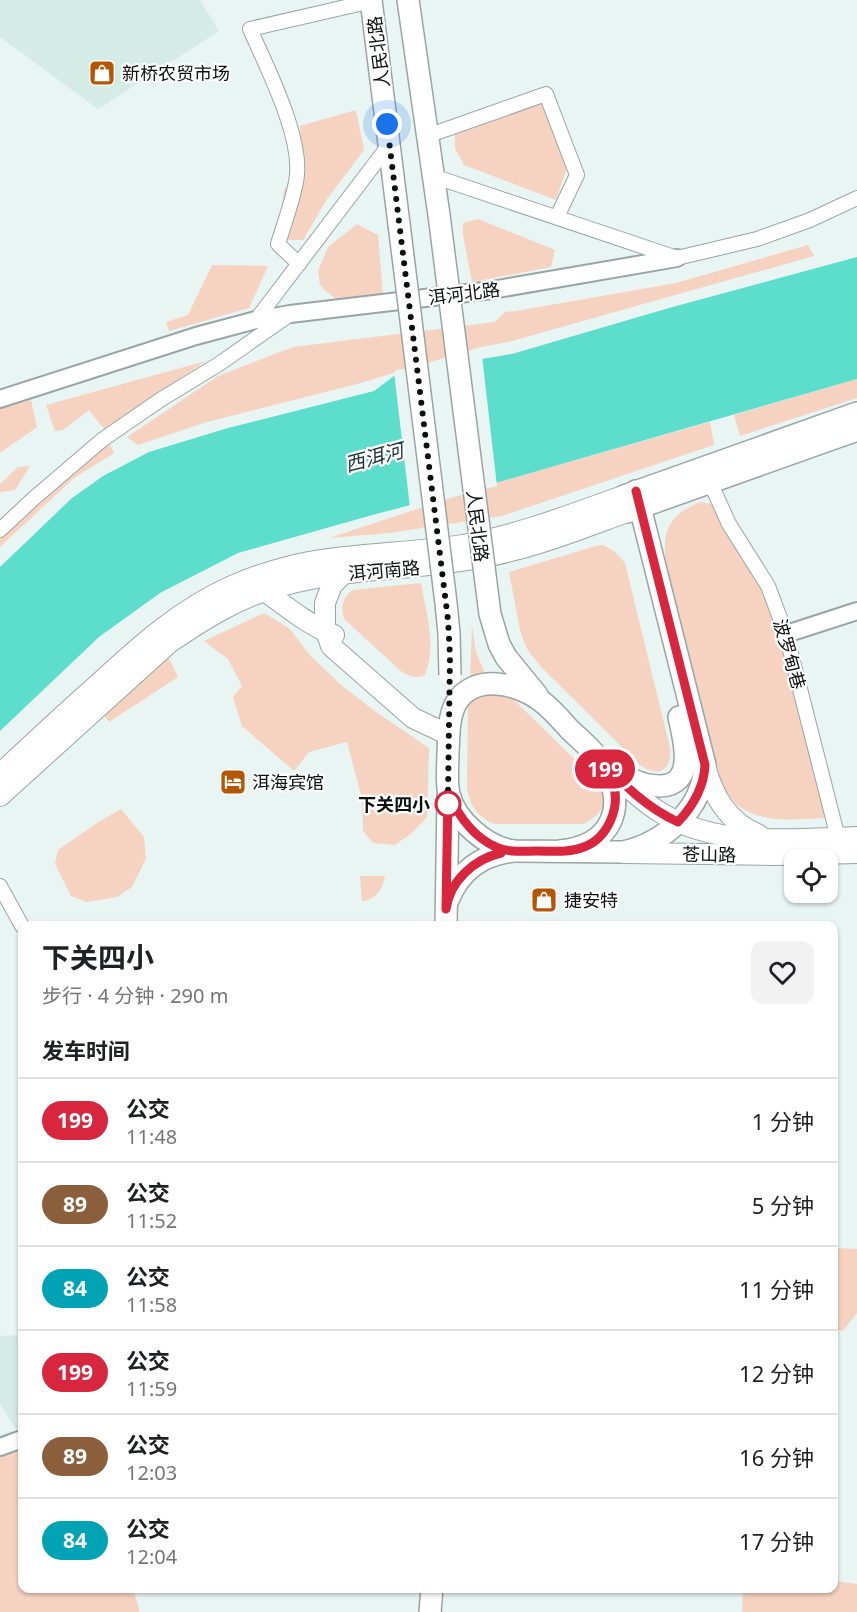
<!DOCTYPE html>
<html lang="zh">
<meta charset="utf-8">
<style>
body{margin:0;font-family:"Noto Sans","Noto Sans SC",sans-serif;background:#f2f2f2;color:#202124;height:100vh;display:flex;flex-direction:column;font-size:22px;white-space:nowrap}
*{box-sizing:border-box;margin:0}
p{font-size:20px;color:#757577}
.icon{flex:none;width:33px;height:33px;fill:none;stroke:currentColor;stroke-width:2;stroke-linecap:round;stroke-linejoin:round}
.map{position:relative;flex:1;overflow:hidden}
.sheet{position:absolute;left:18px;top:921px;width:820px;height:672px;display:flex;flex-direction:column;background:#fff;border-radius:12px;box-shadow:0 2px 4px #0004}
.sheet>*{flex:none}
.badge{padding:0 12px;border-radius:20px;font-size:21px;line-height:39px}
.fabs{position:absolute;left:784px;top:849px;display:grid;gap:12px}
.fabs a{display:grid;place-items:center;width:54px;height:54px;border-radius:12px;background:#fff;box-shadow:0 2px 4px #0004;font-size:30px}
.you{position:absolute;width:30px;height:30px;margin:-15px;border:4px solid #fff;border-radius:50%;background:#1a73e8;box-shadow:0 0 0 9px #1a73e833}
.map>.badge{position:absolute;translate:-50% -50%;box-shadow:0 0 0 3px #fff}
h2{padding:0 24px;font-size:22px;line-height:54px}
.round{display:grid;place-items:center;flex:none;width:63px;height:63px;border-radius:12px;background:#f2f2f2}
.overview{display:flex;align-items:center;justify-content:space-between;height:102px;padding:0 24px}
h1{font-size:28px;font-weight:700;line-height:45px}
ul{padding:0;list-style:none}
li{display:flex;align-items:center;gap:18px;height:84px;padding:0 24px;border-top:2px solid #e0e0e0}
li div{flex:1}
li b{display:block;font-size:22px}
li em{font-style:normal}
li .badge{min-width:66px;font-weight:700;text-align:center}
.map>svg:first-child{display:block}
.built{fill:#d5ebe6}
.green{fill:#f5d3c0}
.water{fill:#5ddecc}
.pier{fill:#e8f5f2}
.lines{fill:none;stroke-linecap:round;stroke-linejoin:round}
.minor-casing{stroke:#99a5a3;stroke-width:16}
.tertiary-casing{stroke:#99a5a3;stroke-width:20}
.secondary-casing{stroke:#99a5a3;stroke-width:22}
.primary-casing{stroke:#99a5a3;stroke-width:24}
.minor{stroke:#fff;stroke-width:14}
.tertiary{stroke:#fff;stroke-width:16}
.secondary{stroke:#fff;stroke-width:20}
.primary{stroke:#fff;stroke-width:21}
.primary-bridge-casing{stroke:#99a5a3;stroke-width:24;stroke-linecap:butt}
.primary-bridge{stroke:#fff;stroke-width:21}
.line-casing{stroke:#fff;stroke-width:14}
.line{stroke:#d7263d;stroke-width:9}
.walk{stroke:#0b0f0e;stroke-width:6;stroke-dasharray:0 10.8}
.stop-dot{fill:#fff;stroke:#d7263d;stroke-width:3}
.labels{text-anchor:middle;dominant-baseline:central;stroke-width:4.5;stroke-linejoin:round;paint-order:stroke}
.street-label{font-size:18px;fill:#0b0f0e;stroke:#fff}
.poi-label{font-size:18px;fill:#0b0f0e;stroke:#fff;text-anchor:start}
.stop-label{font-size:18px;font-weight:bold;fill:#0b0f0e;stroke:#fff;text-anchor:end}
.water-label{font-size:20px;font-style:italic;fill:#1d3430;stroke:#fff}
</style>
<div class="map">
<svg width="857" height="1612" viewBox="0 0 857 1612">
<rect width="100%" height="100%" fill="#e8f5f2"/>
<!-- built -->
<g class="built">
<path d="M 0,0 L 200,0 L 219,31 L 98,109 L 0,37 Z"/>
<path d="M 22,1335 L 22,1426 L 16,1429 L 0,1404 L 0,1336 Z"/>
</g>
<!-- green -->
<g class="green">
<path d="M 544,98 L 569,162 L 556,200 L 464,165 L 455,148 L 455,132 Z"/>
<path d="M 356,110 L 364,150 L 327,199 L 303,240 L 288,240 L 279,233 L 284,190 L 302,167 L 300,126 Z"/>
<path d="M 478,219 L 555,250 L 551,267 L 472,282 L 463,235 L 463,223 Z"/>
<path d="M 357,224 L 378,235 L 383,295 L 337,299 L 327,292 L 320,285 L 318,271 L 328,247 Z"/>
<path d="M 808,245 L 814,256 L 512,341 L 481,347 L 357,384 L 207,422 L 138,445 L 127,437 L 218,376 L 293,347 L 495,322 L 505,312 L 516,311 L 676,283 Z"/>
<path d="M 212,265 L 268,266 L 249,308 L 169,331 L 166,322 L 188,315 Z"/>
<path d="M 206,361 L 104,429 L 89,410 L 63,430 L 55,431 L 46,405 Z"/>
<path d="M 857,379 L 857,398 L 740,436 L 734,415 Z"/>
<path d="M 31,400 L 37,427 L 0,453 L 0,409 Z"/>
<path d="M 710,422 L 714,445 L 502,516 L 389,533 L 329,538 L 499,482 Z"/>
<path d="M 109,443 L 114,453 L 74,478 L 0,547 L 0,539 L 62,479 Z"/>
<path d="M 30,466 L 15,490 L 0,492 L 0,484 L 18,467 Z"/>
<path d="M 700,502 L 712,504 L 757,579 L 779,631 L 826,818 C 796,819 758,825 734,802 C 729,797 725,788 721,782 L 666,569 C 663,534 664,517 700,502 Z"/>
<path d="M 603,545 L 614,551 L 625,563 L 670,748 C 672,772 657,778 639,764 L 543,669 L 529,652 L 524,642 L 520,630 L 509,572 L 596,546 Z"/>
<path d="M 421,583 C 426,613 437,645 425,675 C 416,679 411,677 402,672 L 344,619 C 340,607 343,596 353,590 Z"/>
<path d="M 264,613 L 290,629 L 308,653 L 341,685 L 376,712 L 429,748 L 427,817 L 412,833 L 395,845 L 373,843 L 363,831 L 362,799 L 347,742 L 309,752 L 294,771 L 242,726 L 233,697 L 242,686 L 228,659 L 204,641 Z"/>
<path d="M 472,626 L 476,652 L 487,678 L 470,684 Z"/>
<path d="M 168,656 L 178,677 L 109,722 L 100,710 Z"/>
<path d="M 488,693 L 507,696 L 514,700 L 593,777 L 603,792 L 604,800 L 602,808 L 597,815 L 584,824 L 494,824 C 478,817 470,806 467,789 L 468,706 L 476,698 Z"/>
<path d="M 121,809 L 144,837 L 146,859 L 132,887 L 117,897 L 87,902 L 71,896 L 55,864 L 58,850 L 97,823 Z"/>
<path d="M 360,876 L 385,876 C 383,888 376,900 362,901 Z"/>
<path d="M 837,1248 L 857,1249 L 857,1313 L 843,1331 L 836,1329 C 834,1303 831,1274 837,1248 Z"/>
<path d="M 22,1444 L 22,1588 L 133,1589 L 140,1612 L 0,1612 L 0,1452 Z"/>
<path d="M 834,1556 L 836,1581 L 857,1584 L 857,1612 L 742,1612 L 743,1589 L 834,1588 Z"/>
</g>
<!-- water -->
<path class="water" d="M 857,257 L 857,379 L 499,482 L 376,514 L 238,553 L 160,593 L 99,637 L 0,731 L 0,567 L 72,498 L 103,476 L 149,452 L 228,428 L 374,391 L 398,373 L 512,354 L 669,308 Z"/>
<!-- pier -->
<path class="pier" d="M 482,356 L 497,486 L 410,508 L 394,372 L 397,370 Z"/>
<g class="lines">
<defs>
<g id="minor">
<path d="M 427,136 L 546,94 L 577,175 L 557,217"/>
<path d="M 433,176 L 677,258 L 757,239 L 810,220 L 857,198"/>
<path d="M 299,264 L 278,244 C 284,224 292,203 296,182 C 305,141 267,68 250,29 L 372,1"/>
<path d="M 256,320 L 389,145"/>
<path d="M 710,482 L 729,524 L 768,586 L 786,634 L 838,838"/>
<path d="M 0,530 L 33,499 L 102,440 L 160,400 L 219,364 L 289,315"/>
<path d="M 0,886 L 22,926"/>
</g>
<g id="tertiary">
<path d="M 0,399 L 196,336 L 256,320 L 290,314 L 492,290 L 677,258"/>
<path d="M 786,634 L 857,611"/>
<path d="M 0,1447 L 22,1439"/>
</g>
<g id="secondary">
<path d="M 346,571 L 332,585 L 325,603 L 325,628 L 331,646 L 413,718 L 449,735"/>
<path d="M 258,586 C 282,603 306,624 334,635"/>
<path d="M 705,765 C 713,797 728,822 759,835"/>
<path d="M 613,773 C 628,788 644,803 663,814 C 720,848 793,839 857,837"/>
<path d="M 0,774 C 32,744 64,714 97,685 C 138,647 180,609 232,586 C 257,575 283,567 309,562 C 360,553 412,553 463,545 C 518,535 570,515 623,496"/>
<path d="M 0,796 L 169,643 C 203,620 237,598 277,587 C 345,567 416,571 484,557 C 533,548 580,529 627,512"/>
<path d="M 624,853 L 774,855 L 857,853"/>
</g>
<g id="primary">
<path d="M 371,0 L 399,224"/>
<path d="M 408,0 L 439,215"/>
<path d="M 624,496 L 857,413"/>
<path d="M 627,512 L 857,430"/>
<path d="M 506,657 L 537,695"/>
<path d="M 601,761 C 612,767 622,775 633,780 C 641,784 651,786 660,786 C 697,785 684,739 679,717"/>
<path d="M 560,851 C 612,846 629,806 602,763 C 594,751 581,740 570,730 C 561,720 552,709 541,701 C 518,683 474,673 456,703 C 448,718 449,736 448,753 C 448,765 446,781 449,794 C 455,820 487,848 514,851 L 623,852 C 664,843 703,809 705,765 L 636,491"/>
<path d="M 448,900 C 460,870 482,855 513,851"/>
<path d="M 446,926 L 448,797"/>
<path d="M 430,1612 L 432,1588"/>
</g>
</defs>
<!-- minor casing -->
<use href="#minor" class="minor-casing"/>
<!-- tertiary casing -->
<use href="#tertiary" class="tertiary-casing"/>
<!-- secondary casing -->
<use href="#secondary" class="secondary-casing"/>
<!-- primary casing -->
<use href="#primary" class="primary-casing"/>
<!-- minor -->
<use href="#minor" class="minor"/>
<!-- tertiary -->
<use href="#tertiary" class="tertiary"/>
<!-- secondary -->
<use href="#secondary" class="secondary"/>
<!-- primary -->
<use href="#primary" class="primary"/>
<defs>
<g id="primary-bridge">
<path d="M 439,215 L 490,614 L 499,644 L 506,657"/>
<path d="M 399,224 L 446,603 L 449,633 L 450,675"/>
</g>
</defs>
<!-- primary-bridge casing -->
<use href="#primary-bridge" class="primary-bridge-casing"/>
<!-- primary-bridge -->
<use href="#primary-bridge" class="primary-bridge"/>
</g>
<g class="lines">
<defs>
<path id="line" d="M 501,853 C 474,859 450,881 446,909 L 448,793 C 458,815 473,837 496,847 C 509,853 524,851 537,851 C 553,851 569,853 584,847 C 608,838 622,806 612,781 C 609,774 604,767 601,761 C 624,785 647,808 678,822 C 693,806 704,787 705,765 L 636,491"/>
</defs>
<!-- line casing -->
<use href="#line" class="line-casing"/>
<!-- line -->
<use href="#line" class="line"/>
<!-- walk -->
<path class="walk" d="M 387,124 L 448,620 L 450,656 L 448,793 L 454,807 L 448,804"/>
</g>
<!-- icons -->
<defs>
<symbol id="shop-square" viewBox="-11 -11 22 22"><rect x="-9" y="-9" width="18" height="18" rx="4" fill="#b45606" stroke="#fff"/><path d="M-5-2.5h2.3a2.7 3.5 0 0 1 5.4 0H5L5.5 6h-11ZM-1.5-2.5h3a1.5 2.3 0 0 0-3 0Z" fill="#fff"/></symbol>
<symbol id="hotel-square" viewBox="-11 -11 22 22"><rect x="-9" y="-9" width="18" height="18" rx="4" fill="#b45606" stroke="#fff"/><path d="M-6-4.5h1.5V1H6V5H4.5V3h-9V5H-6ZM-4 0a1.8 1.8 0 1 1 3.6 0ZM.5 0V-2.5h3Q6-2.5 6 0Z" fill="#fff"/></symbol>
</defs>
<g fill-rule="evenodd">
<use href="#shop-square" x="87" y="58" width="30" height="30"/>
<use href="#hotel-square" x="218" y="767" width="30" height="30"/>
<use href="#shop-square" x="529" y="885" width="30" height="30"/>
</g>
<!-- markers -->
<circle class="stop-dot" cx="448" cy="804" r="12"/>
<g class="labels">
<!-- street labels -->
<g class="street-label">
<text transform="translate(378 52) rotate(-97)">人民北路</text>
<text transform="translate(464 293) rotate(-7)">洱河北路</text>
<text transform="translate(478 526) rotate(83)">人民北路</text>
<text transform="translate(384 570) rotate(-5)">洱河南路</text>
<text transform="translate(790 654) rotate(74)">波罗甸巷</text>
<text transform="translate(709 854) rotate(1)">苍山路</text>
</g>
<!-- poi labels -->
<g class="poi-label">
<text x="122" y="73">新桥农贸市场</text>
<text x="252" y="782">洱海宾馆</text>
<text x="564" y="900">捷安特</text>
</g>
<!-- stop labels -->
<g class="stop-label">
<text x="430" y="804">下关四小</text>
</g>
<!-- water labels -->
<g class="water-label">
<text transform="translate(374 457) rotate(-15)">西洱河</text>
</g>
</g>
</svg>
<div class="fabs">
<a><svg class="icon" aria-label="locate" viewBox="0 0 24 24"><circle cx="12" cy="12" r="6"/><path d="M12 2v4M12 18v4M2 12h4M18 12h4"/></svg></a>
</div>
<div class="you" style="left:387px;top:124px"></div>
<b class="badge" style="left:605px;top:769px;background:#d7263d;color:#fff">199</b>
<section class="sheet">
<div class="overview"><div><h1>下关四小</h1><p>步行 · 4 分钟 · 290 m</p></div><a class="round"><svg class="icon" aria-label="heart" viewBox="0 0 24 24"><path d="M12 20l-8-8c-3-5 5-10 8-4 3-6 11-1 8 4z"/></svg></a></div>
<h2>发车时间</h2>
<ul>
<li><span class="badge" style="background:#d7263d;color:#fff">199</span><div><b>公交</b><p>11:48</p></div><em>1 分钟</em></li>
<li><span class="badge" style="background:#8b5e3c;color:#fff">89</span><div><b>公交</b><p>11:52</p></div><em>5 分钟</em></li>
<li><span class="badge" style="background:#00a3b4;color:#fff">84</span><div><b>公交</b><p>11:58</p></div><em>11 分钟</em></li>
<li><span class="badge" style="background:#d7263d;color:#fff">199</span><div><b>公交</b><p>11:59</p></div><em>12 分钟</em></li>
<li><span class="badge" style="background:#8b5e3c;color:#fff">89</span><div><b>公交</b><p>12:03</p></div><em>16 分钟</em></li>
<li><span class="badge" style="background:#00a3b4;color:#fff">84</span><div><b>公交</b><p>12:04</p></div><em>17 分钟</em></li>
</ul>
</section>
</div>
